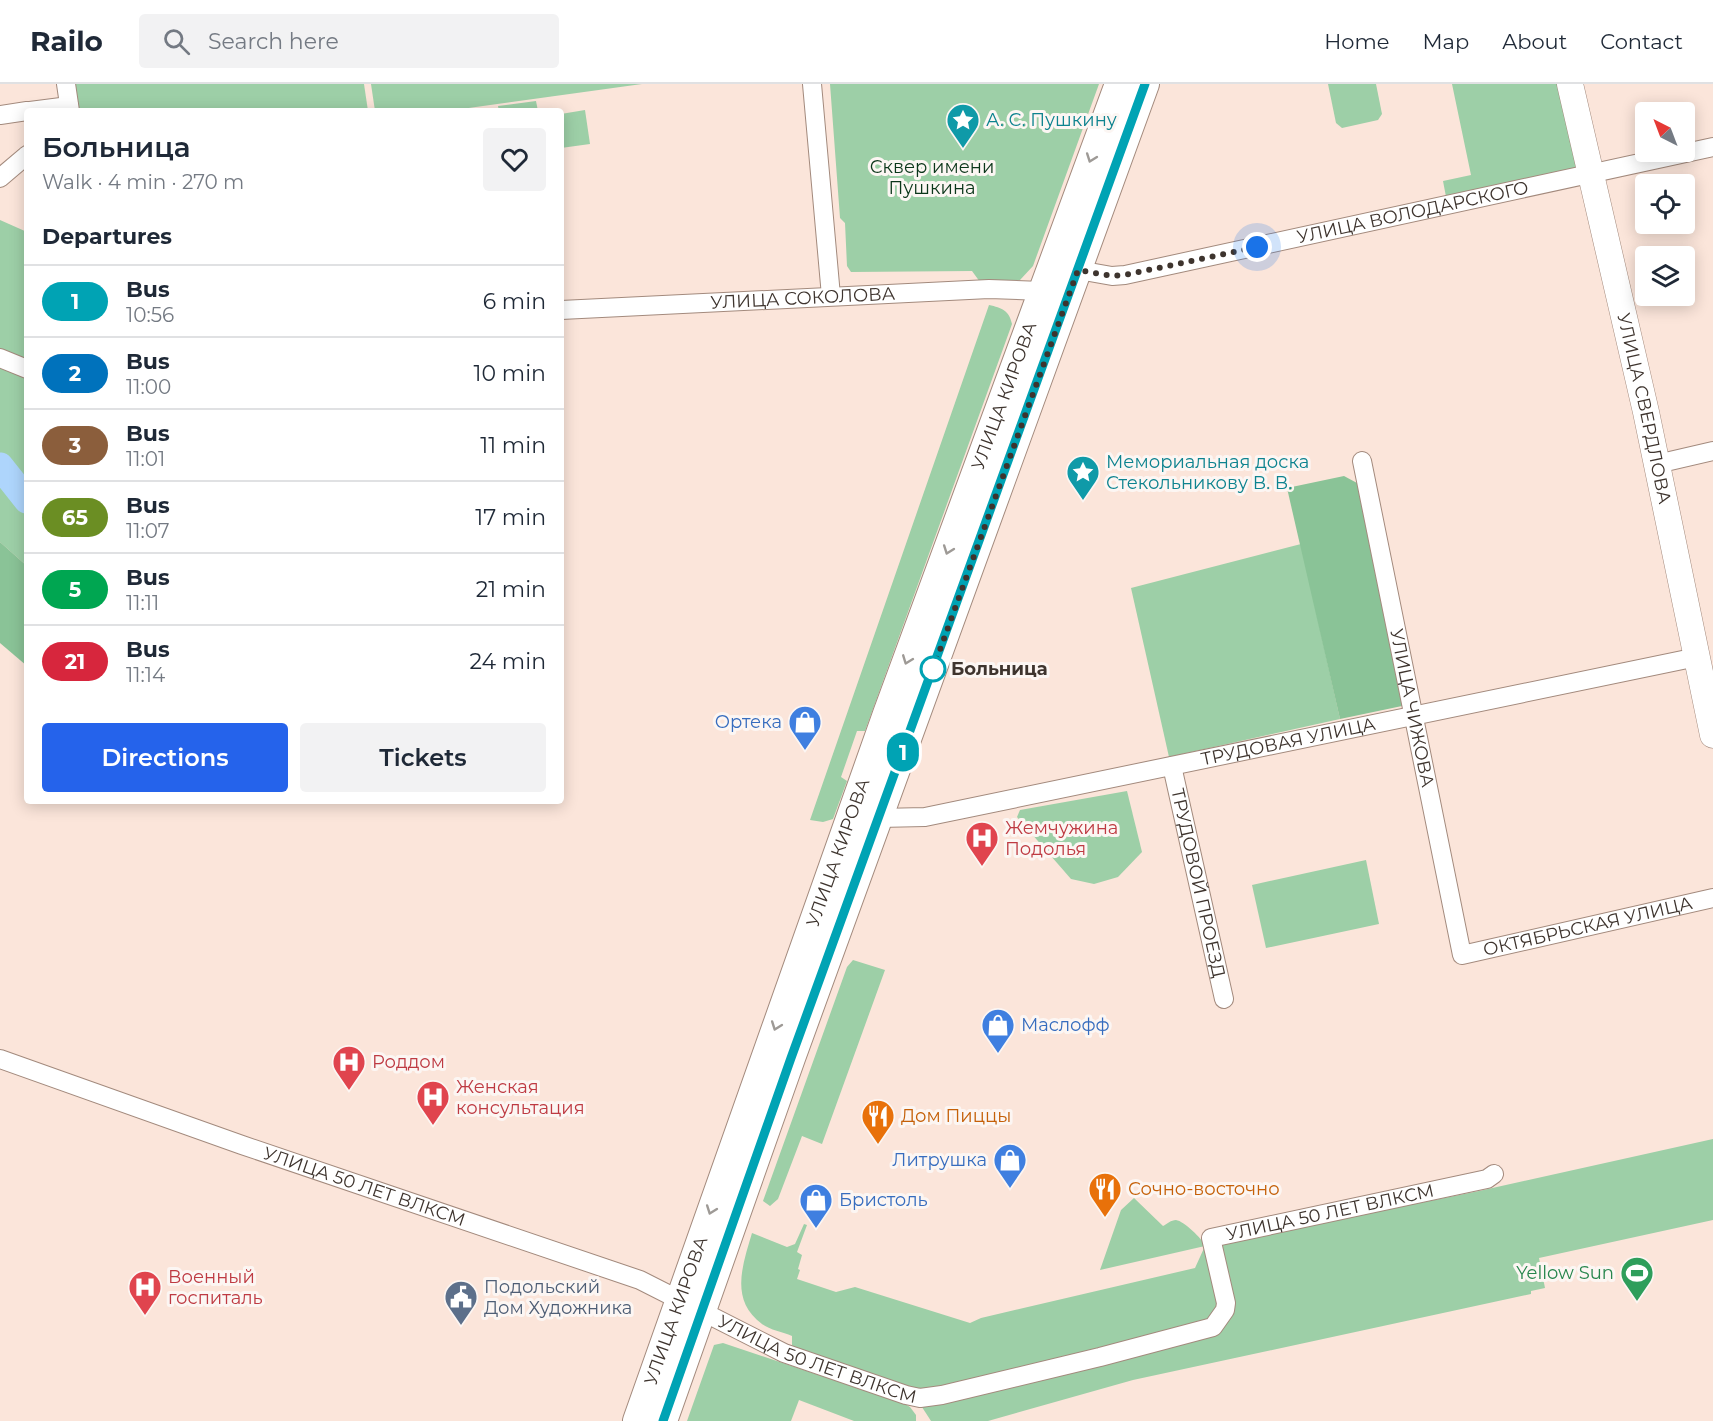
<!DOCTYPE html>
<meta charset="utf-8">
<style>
body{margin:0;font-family:Montserrat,sans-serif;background:#f2f2f3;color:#1f2937;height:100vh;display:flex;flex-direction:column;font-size:22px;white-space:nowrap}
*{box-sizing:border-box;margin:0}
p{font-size:20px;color:#747a83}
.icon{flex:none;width:33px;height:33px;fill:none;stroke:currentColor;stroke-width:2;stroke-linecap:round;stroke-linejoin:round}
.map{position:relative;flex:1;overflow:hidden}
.panel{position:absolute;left:24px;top:24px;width:540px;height:696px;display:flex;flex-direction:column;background:#fff;border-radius:6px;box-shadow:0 3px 15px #0003}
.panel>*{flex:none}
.badge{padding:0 12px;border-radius:20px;font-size:21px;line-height:39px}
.needle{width:39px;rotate:318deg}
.tools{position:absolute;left:1635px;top:18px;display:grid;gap:12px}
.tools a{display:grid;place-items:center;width:60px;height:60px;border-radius:6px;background:#fff;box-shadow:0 3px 15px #0003;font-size:30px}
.you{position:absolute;width:30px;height:30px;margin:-15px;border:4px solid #fff;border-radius:50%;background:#1a73e8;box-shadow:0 0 0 9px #1a73e833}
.map>.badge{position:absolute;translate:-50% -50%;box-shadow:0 0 0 3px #fff}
h2{padding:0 18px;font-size:22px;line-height:54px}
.round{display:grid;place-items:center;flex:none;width:63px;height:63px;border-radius:6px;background:#f2f2f3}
.summary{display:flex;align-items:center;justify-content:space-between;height:102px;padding:0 18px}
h1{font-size:28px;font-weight:600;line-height:45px}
.button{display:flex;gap:12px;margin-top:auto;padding:12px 18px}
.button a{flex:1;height:69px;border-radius:6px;background:#2563eb;color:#fff;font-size:24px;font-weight:600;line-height:69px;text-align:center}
.button a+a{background:#f2f2f3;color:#1f2937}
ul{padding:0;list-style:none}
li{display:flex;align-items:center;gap:18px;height:72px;padding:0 18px;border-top:2px solid #e0e1e3}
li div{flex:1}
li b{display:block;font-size:22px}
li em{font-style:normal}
li .badge{min-width:66px;font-weight:700;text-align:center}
header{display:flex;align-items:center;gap:36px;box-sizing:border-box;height:84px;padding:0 30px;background:#fff;border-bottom:2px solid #e0e1e3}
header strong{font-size:28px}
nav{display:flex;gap:33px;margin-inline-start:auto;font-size:21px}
.search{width:420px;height:54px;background:#f2f2f3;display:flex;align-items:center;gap:15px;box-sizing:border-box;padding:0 21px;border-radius:6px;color:#747a83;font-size:22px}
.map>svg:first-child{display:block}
.green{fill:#9dcfa7}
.forest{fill:#8ac397}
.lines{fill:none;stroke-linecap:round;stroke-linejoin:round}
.river{stroke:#aed5fc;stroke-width:27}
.street-casing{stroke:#a38a7d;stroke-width:20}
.secondary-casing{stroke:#a38a7d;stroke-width:27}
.primary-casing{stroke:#a38a7d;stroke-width:30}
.street{stroke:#fff;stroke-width:18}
.secondary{stroke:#fff;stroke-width:26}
.primary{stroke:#fff;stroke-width:28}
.oneway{stroke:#9e9a96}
.line-casing{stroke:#fff;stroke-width:14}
.line{stroke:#00a3b4;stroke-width:9}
.walk{stroke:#3e342e;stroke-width:6;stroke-dasharray:0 10.8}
.stop-dot{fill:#fff;stroke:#00a3b4;stroke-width:3}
.labels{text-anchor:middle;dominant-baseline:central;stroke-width:6;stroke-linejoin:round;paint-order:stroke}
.culture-label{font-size:18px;fill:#0d838f;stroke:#fcf6f3;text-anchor:start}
.park-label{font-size:18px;fill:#0a3619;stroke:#fcf6f3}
.street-label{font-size:18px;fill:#3e342e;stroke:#fcf6f3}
.stop-label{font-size:18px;font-weight:bold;fill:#3e342e;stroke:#fcf6f3;text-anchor:start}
.shop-label{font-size:18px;fill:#366cbe;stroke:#fcf6f3;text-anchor:end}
.health-label{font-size:18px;fill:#be3a42;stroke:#fcf6f3;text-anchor:start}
.food-label{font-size:18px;fill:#c56008;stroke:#fcf6f3;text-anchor:start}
.leisure-label{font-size:18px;fill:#27864d;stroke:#fcf6f3;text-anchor:end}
.service-label{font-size:18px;fill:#4e5e75;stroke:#fcf6f3;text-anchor:start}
</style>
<header>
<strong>Railo</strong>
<div class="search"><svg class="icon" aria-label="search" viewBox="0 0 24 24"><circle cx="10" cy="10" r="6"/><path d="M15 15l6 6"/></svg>Search here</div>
<nav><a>Home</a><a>Map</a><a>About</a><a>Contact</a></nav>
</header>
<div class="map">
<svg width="1713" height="1337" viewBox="0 0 1713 1337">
<rect width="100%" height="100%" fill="#fbe5da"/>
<!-- green -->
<g class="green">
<path d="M 69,0 L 364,0 L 368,27 L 73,27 Z"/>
<path d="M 371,0 L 642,0 L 447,27 L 375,27 Z"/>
<path d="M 830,0 L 1099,0 L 1033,182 L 1020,196 L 980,198 L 972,187 L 851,188 L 847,182 L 845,139 L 840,134 Z"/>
<path d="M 1328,0 L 1376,0 L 1382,30 L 1378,36 L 1342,44 L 1336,39 Z"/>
<path d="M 1452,0 L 1559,0 L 1578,89 L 1447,118 L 1443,97 L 1471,91 Z"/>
<path d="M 536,17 L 538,27 L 499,27 L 498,22 Z"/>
<path d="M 585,26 L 590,60 L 561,64 L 561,30 Z"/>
<path d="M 0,136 L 27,148 L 27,482 L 0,458 Z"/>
<path d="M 989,221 C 1002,224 1009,226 1012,240 L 865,647 L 857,647 L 841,693 L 847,697 L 833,735 L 823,738 L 810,736 Z"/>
<path d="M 1301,460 L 1340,635 L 1169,673 L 1131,504 Z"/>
<path d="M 1127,707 L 1142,768 L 1118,793 L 1094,800 L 1071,795 L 1017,733 L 1020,726 Z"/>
<path d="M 1366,776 L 1379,840 L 1266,864 L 1252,801 Z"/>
<path d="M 853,876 L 885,886 L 822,1060 L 802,1052 L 778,1115 L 770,1122 L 763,1117 L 847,883 Z"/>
<path d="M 1713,1055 L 1713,1136 L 1539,1174 L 1545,1204 L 1531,1207 L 1531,1210 L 1133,1296 L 988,1337 L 931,1337 L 909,1303 L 795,1265 L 792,1261 L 792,1252 C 783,1248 770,1246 762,1240 C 729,1216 743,1180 752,1149 L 787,1163 L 795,1160 L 804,1140 L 807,1141 L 797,1168 L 802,1171 L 798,1185 L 800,1186 L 797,1195 L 836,1208 L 855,1203 L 970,1239 L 981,1234 L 1195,1184 L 1205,1162 L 1100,1186 L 1121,1126 L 1134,1114 L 1163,1142 C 1167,1140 1171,1136 1176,1136 C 1184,1137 1202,1155 1206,1162 L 1479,1107 Z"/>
<path d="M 723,1259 L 905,1320 L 910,1323 L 916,1331 L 916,1337 L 854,1337 L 799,1316 L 791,1337 L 687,1337 L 714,1261 Z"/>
</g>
<!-- forest -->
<g class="forest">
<path d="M 1344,392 L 1357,399 L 1402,622 L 1340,635 L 1287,404 Z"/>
<path d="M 0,458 L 27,482 L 27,582 L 0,559 Z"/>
</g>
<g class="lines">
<!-- river -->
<path class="river" d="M 0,382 L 27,416"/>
<defs>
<g id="street">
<path d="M 66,0 L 70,27"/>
<path d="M 812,0 L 831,212"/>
<path d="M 30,27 L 69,22"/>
<path d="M 0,31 L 27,27"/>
<path d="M 0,94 L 27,71"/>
<path id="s1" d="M 1078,186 L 1112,192 L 1125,191 L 1713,63"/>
<path id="s2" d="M 561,226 L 989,205 L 1042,207"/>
<path d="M 0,274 L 27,285"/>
<path id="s3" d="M 1362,377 L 1462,871 L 1713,814"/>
<path d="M 1657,380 L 1713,367"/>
<path id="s4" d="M 1172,682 L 1224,915"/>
<path id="s5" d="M 879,734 L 925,733 L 1697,573"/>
<path id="s6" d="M 0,975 L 242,1061 L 640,1196 L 784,1269 L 906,1311 L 920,1314 L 942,1311 L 1100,1273 L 1213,1243 L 1225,1226 L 1226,1219 L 1211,1154 L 1487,1095 L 1494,1090"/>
</g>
<g id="secondary">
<path id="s7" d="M 1570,0 L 1646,328 L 1713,651"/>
</g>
<g id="primary">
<path id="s8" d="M 637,1337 L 887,630 L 1119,0"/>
<path d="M 663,1337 L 791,974 L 1145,0"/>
</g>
</defs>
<!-- street casing -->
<use href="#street" class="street-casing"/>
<!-- secondary casing -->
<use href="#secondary" class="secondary-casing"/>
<!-- primary casing -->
<use href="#primary" class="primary-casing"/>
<!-- street -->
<use href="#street" class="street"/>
<!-- secondary -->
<use href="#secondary" class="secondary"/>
<!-- primary -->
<use href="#primary" class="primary"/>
</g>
<!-- one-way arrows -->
<defs><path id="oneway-chevron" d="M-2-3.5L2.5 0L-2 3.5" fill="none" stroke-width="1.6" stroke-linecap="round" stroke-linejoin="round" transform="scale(1.5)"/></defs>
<g class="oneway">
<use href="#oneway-chevron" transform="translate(1091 74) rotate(110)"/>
<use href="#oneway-chevron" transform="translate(948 466) rotate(110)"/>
<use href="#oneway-chevron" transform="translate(907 576) rotate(111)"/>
<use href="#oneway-chevron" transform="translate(776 942) rotate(110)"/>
<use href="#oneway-chevron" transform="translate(711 1126) rotate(110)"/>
</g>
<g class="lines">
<defs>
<path id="line" d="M 663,1337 L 791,974 L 1145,0"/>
</defs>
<!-- line casing -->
<use href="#line" class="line-casing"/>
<!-- line -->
<use href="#line" class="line"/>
<!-- walk -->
<path class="walk" d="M 933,585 L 1078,186 L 1112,192 L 1125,191 L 1257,163"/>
</g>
<!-- icons -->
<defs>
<symbol id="sight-pin" viewBox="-11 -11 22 30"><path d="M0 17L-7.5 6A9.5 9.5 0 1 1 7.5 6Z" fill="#0f9aa8" stroke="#fcf6f3"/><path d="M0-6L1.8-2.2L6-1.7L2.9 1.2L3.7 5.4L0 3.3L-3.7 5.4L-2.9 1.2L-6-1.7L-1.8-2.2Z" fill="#fff"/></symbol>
<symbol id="shop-pin" viewBox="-11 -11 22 30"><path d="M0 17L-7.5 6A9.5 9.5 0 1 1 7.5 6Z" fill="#3f7fe0" stroke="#fcf6f3"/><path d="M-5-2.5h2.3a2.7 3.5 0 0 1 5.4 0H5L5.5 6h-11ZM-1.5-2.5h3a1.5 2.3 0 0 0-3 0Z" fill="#fff"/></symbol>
<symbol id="hospital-pin" viewBox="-11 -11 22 30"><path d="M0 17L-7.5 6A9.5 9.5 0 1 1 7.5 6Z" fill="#e0444e" stroke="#fcf6f3"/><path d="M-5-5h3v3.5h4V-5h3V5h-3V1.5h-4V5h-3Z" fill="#fff"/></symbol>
<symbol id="restaurant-pin" viewBox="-11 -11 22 30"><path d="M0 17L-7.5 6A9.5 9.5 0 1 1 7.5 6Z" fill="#e8710a" stroke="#fcf6f3"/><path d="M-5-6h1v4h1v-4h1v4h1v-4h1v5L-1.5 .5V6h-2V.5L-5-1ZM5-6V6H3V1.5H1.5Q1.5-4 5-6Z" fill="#fff"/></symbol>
<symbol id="stadium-pin" viewBox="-11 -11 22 30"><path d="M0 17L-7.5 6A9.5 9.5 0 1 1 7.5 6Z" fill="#2e9e5b" stroke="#fcf6f3"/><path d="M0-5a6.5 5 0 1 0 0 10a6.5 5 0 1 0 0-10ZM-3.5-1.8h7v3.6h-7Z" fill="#fff"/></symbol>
<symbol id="civic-pin" viewBox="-11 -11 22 30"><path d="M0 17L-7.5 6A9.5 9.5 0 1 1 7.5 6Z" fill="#5c6f8a" stroke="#fcf6f3"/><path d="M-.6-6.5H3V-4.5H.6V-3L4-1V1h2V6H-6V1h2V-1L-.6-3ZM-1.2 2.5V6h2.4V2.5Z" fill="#fff"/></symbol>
</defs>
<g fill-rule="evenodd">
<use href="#sight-pin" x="944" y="17" width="38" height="52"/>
<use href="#sight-pin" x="1064" y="369" width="38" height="52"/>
<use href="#shop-pin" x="786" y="619" width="38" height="52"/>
<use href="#hospital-pin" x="963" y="735" width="38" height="52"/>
<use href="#shop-pin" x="979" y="922" width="38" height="52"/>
<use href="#hospital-pin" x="330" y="959" width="38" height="52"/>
<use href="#hospital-pin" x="414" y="994" width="38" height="52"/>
<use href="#restaurant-pin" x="859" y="1013" width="38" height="52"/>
<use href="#shop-pin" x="991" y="1057" width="38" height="52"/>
<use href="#restaurant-pin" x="1086" y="1086" width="38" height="52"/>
<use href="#shop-pin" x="797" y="1097" width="38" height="52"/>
<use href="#stadium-pin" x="1618" y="1170" width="38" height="52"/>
<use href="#hospital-pin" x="126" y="1184" width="38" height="52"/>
<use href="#civic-pin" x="442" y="1194" width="38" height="52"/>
</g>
<!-- markers -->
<circle class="stop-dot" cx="933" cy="585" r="12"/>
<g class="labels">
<!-- culture labels -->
<g class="culture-label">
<text x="986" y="36">А. С. Пушкину</text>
<text x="1106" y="378">Мемориальная доска<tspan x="1106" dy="21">Стекольникову В. В.</tspan></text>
</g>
<!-- park labels -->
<g class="park-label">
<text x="932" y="83">Сквер имени<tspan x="932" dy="21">Пушкина</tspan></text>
</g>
<!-- street labels -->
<g class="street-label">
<text stroke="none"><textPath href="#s1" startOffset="342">УЛИЦА ВОЛОДАРСКОГО</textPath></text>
<text stroke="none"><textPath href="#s2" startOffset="242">УЛИЦА СОКОЛОВА</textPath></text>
<text stroke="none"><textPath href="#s8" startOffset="1089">УЛИЦА КИРОВА</textPath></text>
<text stroke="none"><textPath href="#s7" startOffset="333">УЛИЦА СВЕРДЛОВА</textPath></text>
<text stroke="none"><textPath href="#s3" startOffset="252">УЛИЦА ЧИЖОВА</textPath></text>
<text stroke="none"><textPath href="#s5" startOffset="417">ТРУДОВАЯ УЛИЦА</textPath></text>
<text stroke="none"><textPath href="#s8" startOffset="603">УЛИЦА КИРОВА</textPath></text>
<text stroke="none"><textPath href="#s4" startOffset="120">ТРУДОВОЙ ПРОЕЗД</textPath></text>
<text stroke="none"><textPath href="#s3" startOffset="633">ОКТЯБРЬСКАЯ УЛИЦА</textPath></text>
<text stroke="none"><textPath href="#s6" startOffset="386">УЛИЦА 50 ЛЕТ ВЛКСМ</textPath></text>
<text stroke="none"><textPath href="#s6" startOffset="1500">УЛИЦА 50 ЛЕТ ВЛКСМ</textPath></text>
<text stroke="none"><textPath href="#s8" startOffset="117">УЛИЦА КИРОВА</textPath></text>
<text stroke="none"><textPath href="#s6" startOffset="872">УЛИЦА 50 ЛЕТ ВЛКСМ</textPath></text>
</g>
<!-- stop labels -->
<g class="stop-label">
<text x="951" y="585">Больница</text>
</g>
<!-- shop labels -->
<g class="shop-label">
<text x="782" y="638">Ортека</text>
<text x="1021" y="941" text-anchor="start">Маслофф</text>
<text x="987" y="1076">Литрушка</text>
<text x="839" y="1116" text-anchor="start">Бристоль</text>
</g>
<!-- health labels -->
<g class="health-label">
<text x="1005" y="744">Жемчужина<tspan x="1005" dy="21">Подолья</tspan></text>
<text x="372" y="978">Роддом</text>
<text x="456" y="1003">Женская<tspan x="456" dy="21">консультация</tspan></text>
<text x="168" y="1193">Военный<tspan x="168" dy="21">госпиталь</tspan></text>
</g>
<!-- food labels -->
<g class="food-label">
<text x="901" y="1032">Дом Пиццы</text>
<text x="1128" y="1105">Сочно-восточно</text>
</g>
<!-- leisure labels -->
<g class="leisure-label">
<text x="1614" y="1189">Yellow Sun</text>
</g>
<!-- service labels -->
<g class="service-label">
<text x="484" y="1203">Подольский<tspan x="484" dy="21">Дом Художника</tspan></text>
</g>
</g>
</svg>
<div class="tools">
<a><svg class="needle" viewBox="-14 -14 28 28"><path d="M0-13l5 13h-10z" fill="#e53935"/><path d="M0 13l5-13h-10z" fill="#747a83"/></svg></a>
<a><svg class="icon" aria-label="locate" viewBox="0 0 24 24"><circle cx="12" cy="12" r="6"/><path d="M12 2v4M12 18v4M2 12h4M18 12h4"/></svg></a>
<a><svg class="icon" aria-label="layers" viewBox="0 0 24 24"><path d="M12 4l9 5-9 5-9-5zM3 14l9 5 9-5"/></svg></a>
</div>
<div class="you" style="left:1257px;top:163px"></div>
<b class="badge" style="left:903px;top:668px;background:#00a3b4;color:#fff">1</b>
<section class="panel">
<div class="summary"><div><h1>Больница</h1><p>Walk · 4 min · 270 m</p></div><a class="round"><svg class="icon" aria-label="heart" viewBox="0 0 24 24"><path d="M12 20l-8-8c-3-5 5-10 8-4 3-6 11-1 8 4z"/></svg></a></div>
<h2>Departures</h2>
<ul>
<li><span class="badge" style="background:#00a3b4;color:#fff">1</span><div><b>Bus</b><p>10:56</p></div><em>6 min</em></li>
<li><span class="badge" style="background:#0072bc;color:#fff">2</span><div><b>Bus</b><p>11:00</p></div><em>10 min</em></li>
<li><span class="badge" style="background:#8b5e3c;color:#fff">3</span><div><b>Bus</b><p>11:01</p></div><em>11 min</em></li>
<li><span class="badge" style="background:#6b8e23;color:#fff">65</span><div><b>Bus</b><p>11:07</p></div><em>17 min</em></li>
<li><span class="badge" style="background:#00a651;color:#fff">5</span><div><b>Bus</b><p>11:11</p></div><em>21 min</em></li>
<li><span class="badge" style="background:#d7263d;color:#fff">21</span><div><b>Bus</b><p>11:14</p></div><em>24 min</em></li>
</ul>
<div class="button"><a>Directions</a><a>Tickets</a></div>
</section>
</div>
